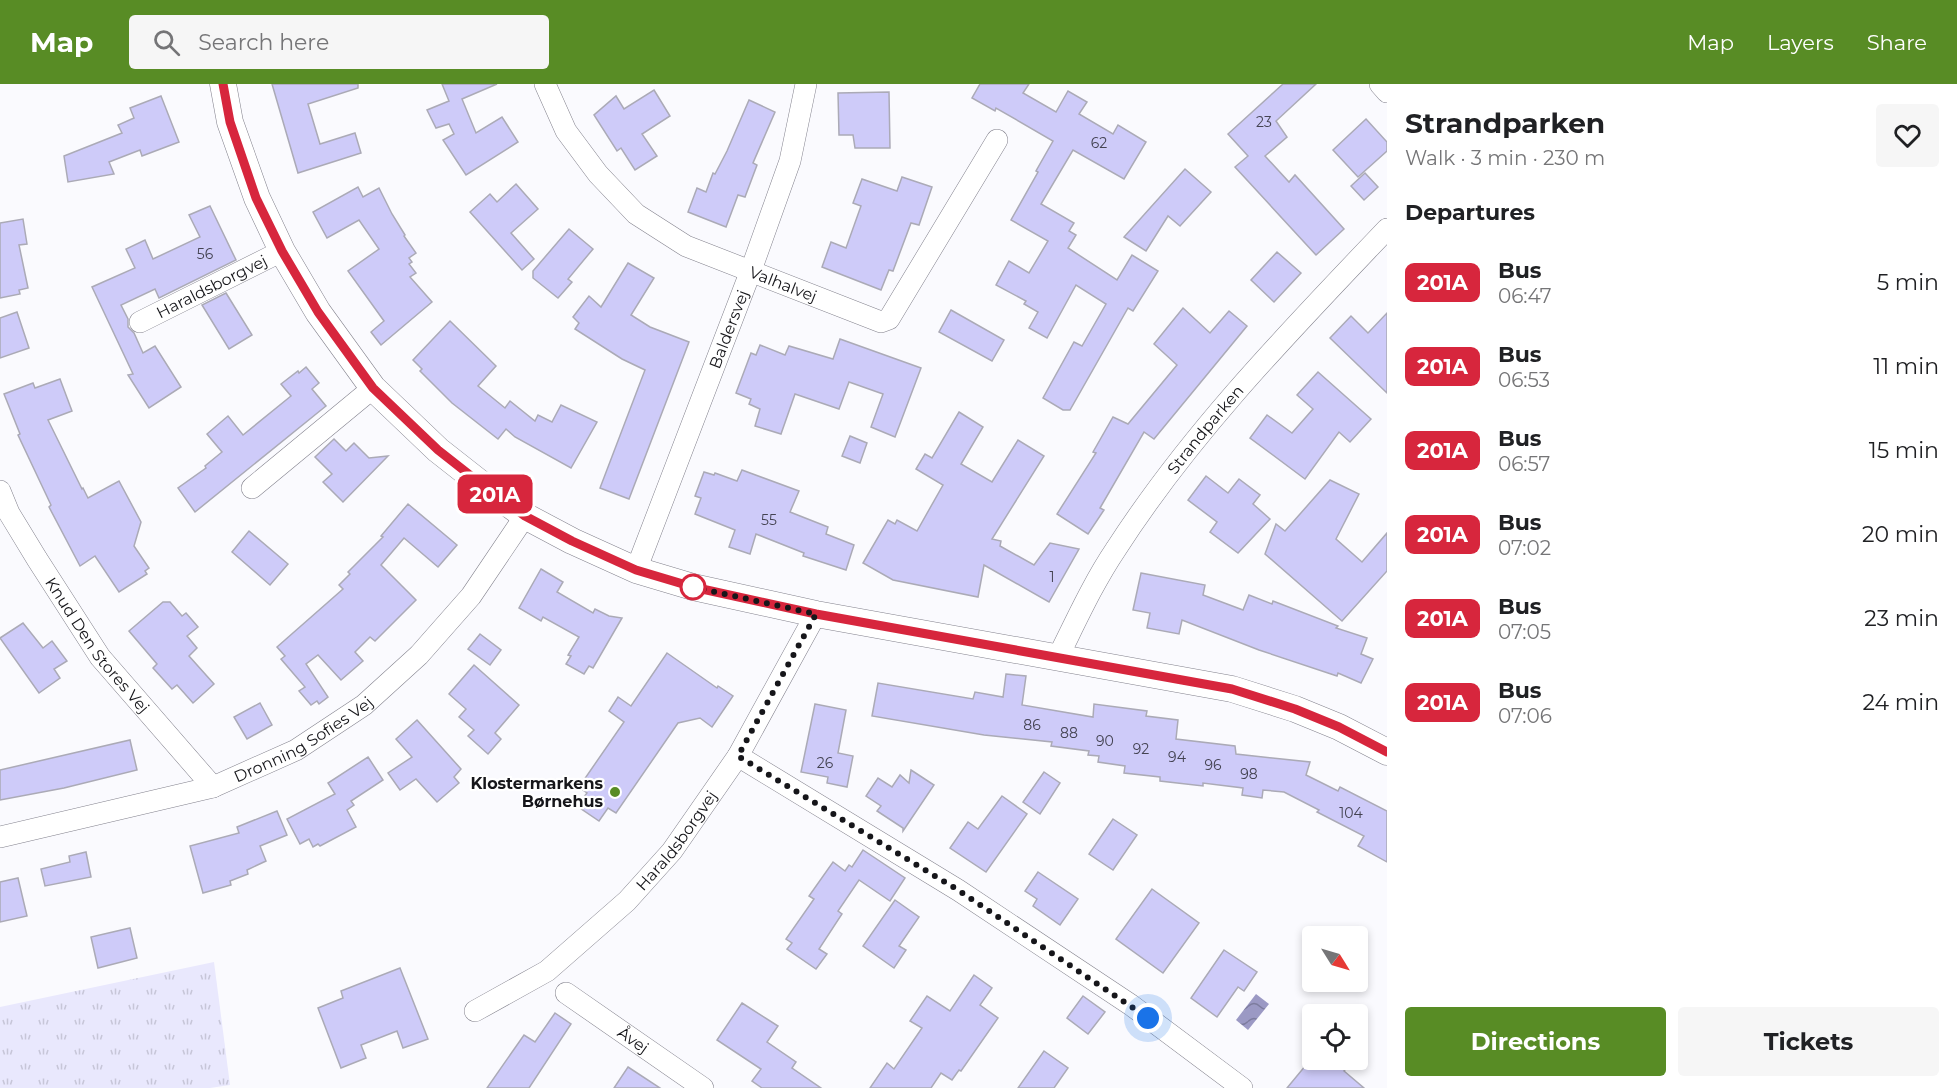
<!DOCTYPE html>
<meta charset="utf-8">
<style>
body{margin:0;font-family:Montserrat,sans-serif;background:#f6f6f6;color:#202124;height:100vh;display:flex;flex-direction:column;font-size:22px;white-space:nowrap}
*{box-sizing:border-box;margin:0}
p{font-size:20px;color:#757577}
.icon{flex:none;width:33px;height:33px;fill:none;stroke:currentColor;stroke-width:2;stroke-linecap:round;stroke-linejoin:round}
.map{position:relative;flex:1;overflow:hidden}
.panel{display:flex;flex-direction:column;background:#fff;width:570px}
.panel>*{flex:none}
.badge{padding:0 12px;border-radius:9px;font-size:21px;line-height:39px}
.needle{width:39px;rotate:127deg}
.tools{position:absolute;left:1302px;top:842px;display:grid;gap:12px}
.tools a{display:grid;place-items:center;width:66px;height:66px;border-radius:6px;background:#fff;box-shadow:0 3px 9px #0003;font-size:30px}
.you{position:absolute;width:30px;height:30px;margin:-15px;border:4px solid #fff;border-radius:50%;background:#1a73e8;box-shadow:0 0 0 9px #1a73e833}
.map>.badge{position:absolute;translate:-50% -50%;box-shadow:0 0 0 3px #fff}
h2{padding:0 18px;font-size:22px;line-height:54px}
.round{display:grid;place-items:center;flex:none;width:63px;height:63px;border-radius:6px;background:#f6f6f6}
.overview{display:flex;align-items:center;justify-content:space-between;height:102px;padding:0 18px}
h1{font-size:28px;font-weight:700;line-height:45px}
.primary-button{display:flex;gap:12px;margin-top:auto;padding:12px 18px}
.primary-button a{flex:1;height:69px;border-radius:6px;background:#588c25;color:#fff;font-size:24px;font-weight:700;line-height:69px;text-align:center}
.primary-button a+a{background:#f6f6f6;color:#202124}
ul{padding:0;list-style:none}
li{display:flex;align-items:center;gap:18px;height:84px;padding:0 18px}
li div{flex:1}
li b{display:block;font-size:22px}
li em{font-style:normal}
li .badge{min-width:66px;font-weight:700;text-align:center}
header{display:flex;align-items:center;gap:36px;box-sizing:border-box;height:84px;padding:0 30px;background:#588c25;color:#fff}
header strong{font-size:28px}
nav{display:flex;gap:33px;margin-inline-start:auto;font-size:21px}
.search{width:420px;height:54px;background:#f6f6f6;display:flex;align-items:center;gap:15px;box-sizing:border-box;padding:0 21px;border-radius:6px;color:#757577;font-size:22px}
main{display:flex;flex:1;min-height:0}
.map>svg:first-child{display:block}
.park{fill:url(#park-tufts)}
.water{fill:url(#water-waves)}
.building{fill:#cecbf9;stroke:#abaab6;stroke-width:1.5}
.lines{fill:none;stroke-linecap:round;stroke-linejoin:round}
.minor-casing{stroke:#83828d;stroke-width:22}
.tertiary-casing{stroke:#83828d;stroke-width:27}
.minor{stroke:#fff;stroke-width:21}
.tertiary{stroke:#fff;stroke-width:26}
.line-casing{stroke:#fff;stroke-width:14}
.line{stroke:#d7263d;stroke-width:9}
.walk{stroke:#16161a;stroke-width:6;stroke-dasharray:0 10.8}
.stop-dot{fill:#fff;stroke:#d7263d;stroke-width:3}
.poi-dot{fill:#588c25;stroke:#fff;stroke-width:2}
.labels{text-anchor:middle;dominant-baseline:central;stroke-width:4.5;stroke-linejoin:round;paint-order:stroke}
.number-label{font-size:14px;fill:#444352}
.street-label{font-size:16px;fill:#16161a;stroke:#fff}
.poi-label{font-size:16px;font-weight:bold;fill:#16161a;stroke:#fff;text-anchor:end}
</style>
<header>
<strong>Map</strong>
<div class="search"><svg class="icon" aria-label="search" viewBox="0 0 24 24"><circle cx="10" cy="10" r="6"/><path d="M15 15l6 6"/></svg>Search here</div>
<nav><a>Map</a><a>Layers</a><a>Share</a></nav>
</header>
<main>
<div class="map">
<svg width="1387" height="1004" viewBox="0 0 1387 1004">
<defs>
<pattern id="park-tufts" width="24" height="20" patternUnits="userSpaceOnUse" patternTransform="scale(1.5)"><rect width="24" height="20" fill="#e9e8fd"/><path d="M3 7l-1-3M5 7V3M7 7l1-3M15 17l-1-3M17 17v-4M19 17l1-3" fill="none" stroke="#c7c6d8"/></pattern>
<pattern id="water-waves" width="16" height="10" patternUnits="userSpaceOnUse" patternTransform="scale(1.5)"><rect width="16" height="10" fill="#9b99c4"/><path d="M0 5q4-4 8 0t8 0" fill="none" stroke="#7d7c9e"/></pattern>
</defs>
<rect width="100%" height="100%" fill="#fafafe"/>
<!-- park -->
<path class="park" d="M 214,878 L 230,1001 L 210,1004 L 0,1004 L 0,923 Z"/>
<!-- water -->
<path class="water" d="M 1256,910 L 1269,920 L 1248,946 L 1236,936 Z"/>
<!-- building -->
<g class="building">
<path d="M 272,0 L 358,0 L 358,4 L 308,20 L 320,60 L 355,49 L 361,69 L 298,89 Z"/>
<path d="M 442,0 L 497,0 L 462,15 L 476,49 L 502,33 L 518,58 L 466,91 L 443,56 L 454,50 L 449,40 L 436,44 L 427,26 L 449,17 Z"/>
<path d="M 980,0 L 1029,0 L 1023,9 L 1056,28 L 1068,7 L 1087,18 L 1079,30 L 1113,50 L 1118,41 L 1146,58 L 1124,95 L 1073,66 L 1041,120 L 1074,139 L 1069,147 L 1076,151 L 1068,164 L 1117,196 L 1132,171 L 1158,187 L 1133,227 L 1128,224 L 1070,326 L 1063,326 L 1043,314 L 1074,258 L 1082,262 L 1106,220 L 1076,201 L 1047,254 L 1029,244 L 1038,228 L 1024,220 L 1026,217 L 996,201 L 1009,177 L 1029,189 L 1048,157 L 1011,136 L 1038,88 L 1036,87 L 1053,57 L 996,24 L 995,27 L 972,14 Z"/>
<path d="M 1283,0 L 1316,0 L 1276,37 L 1287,53 L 1265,72 L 1289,98 L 1295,91 L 1344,145 L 1316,171 L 1235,83 L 1248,72 L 1228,50 Z"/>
<path d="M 654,6 L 670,32 L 642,50 L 657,72 L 635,86 L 621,64 L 617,67 L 594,31 L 616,12 L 624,25 Z"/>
<path d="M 889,8 L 890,64 L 855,64 L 853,51 L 839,51 L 838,9 Z"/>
<path d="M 161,12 L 179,58 L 142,72 L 140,66 L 109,78 L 114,90 L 68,98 L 64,72 L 122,49 L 118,41 L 134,34 L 130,24 Z"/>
<path d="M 749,16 L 775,28 L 753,79 L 757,81 L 745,113 L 738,111 L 726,143 L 688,128 L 697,104 L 706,108 L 713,89 L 715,90 L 727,67 Z"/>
<path d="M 1366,35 L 1387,58 L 1387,67 L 1358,93 L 1333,66 Z"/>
<path d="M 1185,85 L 1211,108 L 1180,142 L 1168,132 L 1146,167 L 1124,153 Z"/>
<path d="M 1365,89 L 1378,103 L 1364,116 L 1351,102 Z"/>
<path d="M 902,93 L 932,103 L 919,141 L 911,139 L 893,187 L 889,186 L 881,206 L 822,183 L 831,158 L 846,164 L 861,122 L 853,119 L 862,95 L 897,107 Z"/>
<path d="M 516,100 L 538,125 L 511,149 L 534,175 L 522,186 L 470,128 L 490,110 L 497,118 Z"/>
<path d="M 358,103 L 363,113 L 379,104 L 392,130 L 405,151 L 404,152 L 416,169 L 409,174 L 412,178 L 409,180 L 416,189 L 410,193 L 432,218 L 381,261 L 371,248 L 384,237 L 348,187 L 379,165 L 359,136 L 327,154 L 313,128 Z"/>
<path d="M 210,122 L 236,176 L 159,214 L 155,205 L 121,221 L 128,235 L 128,243 L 134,249 L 143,269 L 155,262 L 181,303 L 149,324 L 128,291 L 133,290 L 92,203 L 135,184 L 126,165 L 145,156 L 153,175 L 200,153 L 189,131 Z"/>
<path d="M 23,135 L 27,160 L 19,161 L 28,204 L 19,206 L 20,210 L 0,214 L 0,139 Z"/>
<path d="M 569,145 L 593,165 L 568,195 L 572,198 L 558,214 L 533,194 L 533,187 Z"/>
<path d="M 1277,168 L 1301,189 L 1274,218 L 1251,196 Z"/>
<path d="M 628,179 L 654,194 L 631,231 L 650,243 L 689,258 L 629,415 L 600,404 L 645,286 L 622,275 L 575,245 L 579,239 L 573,233 L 589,212 L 601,223 Z"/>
<path d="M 226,209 L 252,251 L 229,265 L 202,221 Z"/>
<path d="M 1183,224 L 1210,249 L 1229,227 L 1247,242 L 1154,355 L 1144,348 L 1100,424 L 1104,426 L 1088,450 L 1057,430 L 1096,369 L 1093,368 L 1113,333 L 1128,340 L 1177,281 L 1154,260 Z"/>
<path d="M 951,226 L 1004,256 L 992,277 L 939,248 Z"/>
<path d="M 17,228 L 29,264 L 0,274 L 0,234 Z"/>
<path d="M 1387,229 L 1387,309 L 1330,254 L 1351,232 L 1368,249 Z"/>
<path d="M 450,237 L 496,282 L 478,302 L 505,324 L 510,317 L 535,337 L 538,331 L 552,338 L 561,321 L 597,338 L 571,384 L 515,353 L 506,345 L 498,355 L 452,319 L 420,287 L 422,285 L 413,276 Z"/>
<path d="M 840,255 L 921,284 L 895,353 L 871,343 L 883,310 L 849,298 L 839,325 L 795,310 L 781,350 L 755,342 L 760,325 L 749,320 L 751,315 L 736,309 L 751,269 L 756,271 L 760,261 L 785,271 L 789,262 L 833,275 Z"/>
<path d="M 306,283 L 319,299 L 312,305 L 326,322 L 195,428 L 178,404 L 206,384 L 205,382 L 222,368 L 207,350 L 228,332 L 243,351 L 291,312 L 281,300 L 298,287 L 299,289 Z"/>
<path d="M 1318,288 L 1371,335 L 1350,358 L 1339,348 L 1305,395 L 1250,354 L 1267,331 L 1292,349 L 1313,325 L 1297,311 Z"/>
<path d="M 60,295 L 72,327 L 48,336 L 82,405 L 83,404 L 88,414 L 119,397 L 141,438 L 134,462 L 149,484 L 145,487 L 147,490 L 119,508 L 95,472 L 80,482 L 49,423 L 51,421 L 18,351 L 20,350 L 4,310 L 33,299 L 35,304 Z"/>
<path d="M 959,328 L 983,343 L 961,380 L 992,398 L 1018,356 L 1044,372 L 992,455 L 1001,457 L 1000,462 L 1034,481 L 1050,459 L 1079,465 L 1049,518 L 984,481 L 978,513 L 893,496 L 863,479 L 888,436 L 895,440 L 897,436 L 917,447 L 943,401 L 916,385 L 925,370 L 932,374 Z"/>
<path d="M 850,352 L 867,359 L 860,379 L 842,372 Z"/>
<path d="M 334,355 L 346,367 L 354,359 L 369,374 L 388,372 L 343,418 L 323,398 L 332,390 L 315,373 Z"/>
<path d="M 742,386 L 799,407 L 790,428 L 828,443 L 826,450 L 854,461 L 846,486 L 803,472 L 804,469 L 756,450 L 750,470 L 729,463 L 735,446 L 695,430 L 701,414 L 695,412 L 704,388 L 714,391 L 715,389 L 737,397 Z"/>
<path d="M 1206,392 L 1228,409 L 1239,395 L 1260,411 L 1253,420 L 1270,435 L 1238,469 L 1210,448 L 1217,438 L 1188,416 Z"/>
<path d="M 1330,396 L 1359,410 L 1336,455 L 1362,478 L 1387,449 L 1387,487 L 1342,537 L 1265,470 L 1276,440 L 1285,447 Z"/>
<path d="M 408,420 L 457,461 L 438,483 L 404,454 L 381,481 L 416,516 L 375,557 L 370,553 L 355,568 L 363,577 L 341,596 L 318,571 L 306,580 L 328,613 L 319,620 L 317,617 L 311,621 L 299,607 L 305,603 L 281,575 L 285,572 L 277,563 L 343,505 L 339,501 L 350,490 L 348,488 L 383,453 L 381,452 Z"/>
<path d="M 249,447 L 288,480 L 270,501 L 232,468 Z"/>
<path d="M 541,485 L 563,498 L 557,508 L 593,529 L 595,525 L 609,532 L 622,534 L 593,584 L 589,582 L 584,590 L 566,580 L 571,572 L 568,571 L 579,553 L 543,533 L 541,537 L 519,524 Z"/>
<path d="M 1141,489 L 1205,501 L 1203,511 L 1243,526 L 1249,511 L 1272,520 L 1273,517 L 1338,542 L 1336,544 L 1367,554 L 1361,570 L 1373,575 L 1361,599 L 1338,589 L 1337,592 L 1259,566 L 1182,536 L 1179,550 L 1147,544 L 1150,529 L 1133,526 Z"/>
<path d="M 163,518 L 170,518 L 182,532 L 186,529 L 198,543 L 187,552 L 197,564 L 189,572 L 214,600 L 193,619 L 177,601 L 172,605 L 153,584 L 157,580 L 129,547 Z"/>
<path d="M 23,539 L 43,564 L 52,557 L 67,577 L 54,585 L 60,594 L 39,609 L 0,554 Z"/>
<path d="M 480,550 L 501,566 L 490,581 L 468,565 Z"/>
<path d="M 667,569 L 717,604 L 718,602 L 733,612 L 712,643 L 700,634 L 678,639 L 616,729 L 608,724 L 599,737 L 577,722 L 587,709 L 579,703 L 624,638 L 609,627 L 618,613 L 631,622 Z"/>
<path d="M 474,581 L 519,621 L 495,649 L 501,655 L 488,670 L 468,652 L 474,646 L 459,633 L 466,625 L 449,610 Z"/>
<path d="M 1006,590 L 1026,592 L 1022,621 L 1093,633 L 1094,620 L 1147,627 L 1146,632 L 1178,636 L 1176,655 L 1235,662 L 1236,670 L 1310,678 L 1306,691 L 1338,707 L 1340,703 L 1387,727 L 1387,778 L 1358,762 L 1364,752 L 1317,728 L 1319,726 L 1284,708 L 1263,706 L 1262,714 L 1242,711 L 1243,704 L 1203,699 L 1203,702 L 1160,697 L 1160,693 L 1124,689 L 1125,682 L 1098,678 L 1099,672 L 1088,671 L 1089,667 L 1051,662 L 1052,658 L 984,651 L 872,632 L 878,599 L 973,615 L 975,608 L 1003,613 Z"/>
<path d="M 260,619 L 272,641 L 247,655 L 234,633 Z"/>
<path d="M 815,620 L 846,626 L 838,669 L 853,672 L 847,703 L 827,699 L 828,693 L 801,688 Z"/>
<path d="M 417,636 L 461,685 L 454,693 L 459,699 L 437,718 L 416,695 L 400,706 L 388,689 L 412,673 L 396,655 Z"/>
<path d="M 130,656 L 137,686 L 64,704 L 0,716 L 0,686 Z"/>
<path d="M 368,673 L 383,696 L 351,717 L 354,721 L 347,726 L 356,743 L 320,762 L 318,760 L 313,763 L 309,755 L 300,760 L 287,735 L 335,710 L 328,699 Z"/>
<path d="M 911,686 L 934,701 L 903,747 L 903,744 L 877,727 L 881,722 L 866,712 L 878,694 L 892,703 L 900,691 L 909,699 Z"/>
<path d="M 1044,688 L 1060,699 L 1040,730 L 1023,718 Z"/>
<path d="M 1002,712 L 1027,730 L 986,788 L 950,764 L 968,738 L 978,745 Z"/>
<path d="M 277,727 L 287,751 L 260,762 L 266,777 L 247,786 L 248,790 L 230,797 L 231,801 L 203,809 L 190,762 L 239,749 L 237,743 Z"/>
<path d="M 1113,735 L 1137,751 L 1113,786 L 1089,770 Z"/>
<path d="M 863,766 L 905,794 L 890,817 L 859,796 L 838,827 L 842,830 L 819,865 L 827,870 L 816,885 L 787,865 L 792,859 L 786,855 L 814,815 L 809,812 L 833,778 L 845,787 L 849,781 L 852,783 Z"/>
<path d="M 86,768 L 91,793 L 45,802 L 41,785 L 70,778 L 69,772 Z"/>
<path d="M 1038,788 L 1078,815 L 1060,841 L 1033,822 L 1037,815 L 1025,807 Z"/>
<path d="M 18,794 L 27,832 L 0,838 L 0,798 Z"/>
<path d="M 1152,805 L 1199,839 L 1163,889 L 1116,855 Z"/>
<path d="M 895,816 L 919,833 L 899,862 L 906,866 L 894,884 L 863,862 Z"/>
<path d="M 130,844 L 137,874 L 98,884 L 91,853 Z"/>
<path d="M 1224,866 L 1257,888 L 1244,907 L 1238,903 L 1217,933 L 1191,914 Z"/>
<path d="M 400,884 L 428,955 L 403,964 L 397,947 L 361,961 L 366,974 L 341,984 L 318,924 L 343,914 L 341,907 Z"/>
<path d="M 974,891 L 992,904 L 980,921 L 998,934 L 961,987 L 959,986 L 952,996 L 941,989 L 931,1004 L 870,1004 L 887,979 L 894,985 L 922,944 L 910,937 L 927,912 L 950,927 Z"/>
<path d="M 1083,912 L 1105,928 L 1088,950 L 1067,934 Z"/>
<path d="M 742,919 L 778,942 L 767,958 L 796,978 L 792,984 L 821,1004 L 762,1004 L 752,997 L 761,985 L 717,956 Z"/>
<path d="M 555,929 L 571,940 L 529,1004 L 487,1004 L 524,951 L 535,958 Z"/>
<path d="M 1044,967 L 1068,984 L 1054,1004 L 1018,1004 Z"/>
<path d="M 1311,975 L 1354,975 L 1344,987 L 1364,1004 L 1287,1004 Z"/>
<path d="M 628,983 L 660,1004 L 614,1004 Z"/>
</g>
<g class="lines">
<defs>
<g id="minor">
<path id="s1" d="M 545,0 L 566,47 L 598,90 L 636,130 L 686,162 L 881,238 L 889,235 L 997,56"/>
<path d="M 1380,0 L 1387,8"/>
<path id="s2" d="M 140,238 L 282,167"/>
<path d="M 252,404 L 373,304"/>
<path id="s3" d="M 0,407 L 9,429 L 37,475 L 100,573 L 213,703"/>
<path id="s4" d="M 636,486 L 750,189 L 790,77 L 806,0"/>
<path id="s5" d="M 1058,573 C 1076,537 1093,499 1116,465 C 1192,347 1291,246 1387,145"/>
<path d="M 738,672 L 958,806 L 1131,921 L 1242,1004"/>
<path id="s6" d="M 0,753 L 213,703 L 296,666 L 364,621 L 419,571 L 471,512 L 525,432"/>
<path id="s7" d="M 566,909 L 703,1004"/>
<path id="s8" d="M 475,927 L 547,887 L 627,817 L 672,767 L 738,672 L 816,530"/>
</g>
<path id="tertiary" d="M 223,0 L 230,38 L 257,114 L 282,167 L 318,228 L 373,304 L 438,366 L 480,399 L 525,432 L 572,457 L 636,486 L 693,503 L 816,530 L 1232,605 L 1295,625 L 1339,643 L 1387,668"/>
</defs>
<!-- minor casing -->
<use href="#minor" class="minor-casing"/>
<!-- tertiary casing -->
<use href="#tertiary" class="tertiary-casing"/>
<!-- minor -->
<use href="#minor" class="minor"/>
<!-- tertiary -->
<use href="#tertiary" class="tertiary"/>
</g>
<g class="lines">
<defs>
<path id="line" d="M 223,0 L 230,38 L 256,114 L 282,167 L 318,228 L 373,304 L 438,366 L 480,399 L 525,432 L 572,457 L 636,486 L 693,503 L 816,530 L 1232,605 L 1295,625 L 1339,643 L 1387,668"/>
</defs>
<!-- line casing -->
<use href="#line" class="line-casing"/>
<!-- line -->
<use href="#line" class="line"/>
<!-- walk -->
<path class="walk" d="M 693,503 L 816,530 L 738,672 L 958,806 L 1148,934"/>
</g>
<!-- markers -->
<circle class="stop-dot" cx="693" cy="503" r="12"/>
<circle class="poi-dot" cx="615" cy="708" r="6"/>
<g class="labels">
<!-- number labels -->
<g class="number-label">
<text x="1264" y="38">23</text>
<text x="1099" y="59">62</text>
<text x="205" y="170">56</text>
<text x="769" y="436">55</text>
<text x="1052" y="493">1</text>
<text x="1032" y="641">86</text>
<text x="1069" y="649">88</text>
<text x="1105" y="657">90</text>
<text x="1141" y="665">92</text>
<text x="1177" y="673">94</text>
<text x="825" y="679">26</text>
<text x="1213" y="681">96</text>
<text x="1249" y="690">98</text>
<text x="1351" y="729">104</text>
</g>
<!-- street labels -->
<g class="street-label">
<text stroke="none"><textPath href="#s1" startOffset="324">Valhalvej</textPath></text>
<text stroke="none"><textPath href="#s2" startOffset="80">Haraldsborgvej</textPath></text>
<text stroke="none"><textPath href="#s4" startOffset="258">Baldersvej</textPath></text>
<text stroke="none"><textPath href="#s5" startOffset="272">Strandparken</textPath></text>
<text stroke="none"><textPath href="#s3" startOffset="183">Knud Den Stores Vej</textPath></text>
<text stroke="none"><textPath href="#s6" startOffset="321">Dronning Sofies Vej</textPath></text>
<text stroke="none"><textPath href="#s8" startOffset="267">Haraldsborgvej</textPath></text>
<text stroke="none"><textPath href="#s7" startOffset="82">Åvej</textPath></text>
</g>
<!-- poi labels -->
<g class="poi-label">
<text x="603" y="699">Klostermarkens<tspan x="603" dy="18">Børnehus</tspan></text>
</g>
</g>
</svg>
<div class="tools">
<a><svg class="needle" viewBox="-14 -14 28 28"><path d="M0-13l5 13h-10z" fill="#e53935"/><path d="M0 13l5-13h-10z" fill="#757577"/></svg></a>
<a><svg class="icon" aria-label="locate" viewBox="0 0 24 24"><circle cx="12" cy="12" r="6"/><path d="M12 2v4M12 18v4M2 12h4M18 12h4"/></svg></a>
</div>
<div class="you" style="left:1148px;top:934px"></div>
<b class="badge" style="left:495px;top:410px;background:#d7263d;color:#fff">201A</b>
</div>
<section class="panel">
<div class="overview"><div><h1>Strandparken</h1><p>Walk · 3 min · 230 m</p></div><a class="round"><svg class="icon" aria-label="heart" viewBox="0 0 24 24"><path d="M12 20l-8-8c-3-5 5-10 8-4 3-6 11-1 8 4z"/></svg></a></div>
<h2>Departures</h2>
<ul>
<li><span class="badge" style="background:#d7263d;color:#fff">201A</span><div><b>Bus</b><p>06:47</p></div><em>5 min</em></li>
<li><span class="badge" style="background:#d7263d;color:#fff">201A</span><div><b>Bus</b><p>06:53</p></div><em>11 min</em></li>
<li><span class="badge" style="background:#d7263d;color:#fff">201A</span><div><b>Bus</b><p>06:57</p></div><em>15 min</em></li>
<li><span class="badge" style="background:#d7263d;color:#fff">201A</span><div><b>Bus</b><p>07:02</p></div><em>20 min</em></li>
<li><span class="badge" style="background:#d7263d;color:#fff">201A</span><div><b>Bus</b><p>07:05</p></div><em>23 min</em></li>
<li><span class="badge" style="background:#d7263d;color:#fff">201A</span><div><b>Bus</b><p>07:06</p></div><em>24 min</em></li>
</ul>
<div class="primary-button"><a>Directions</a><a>Tickets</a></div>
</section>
</main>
